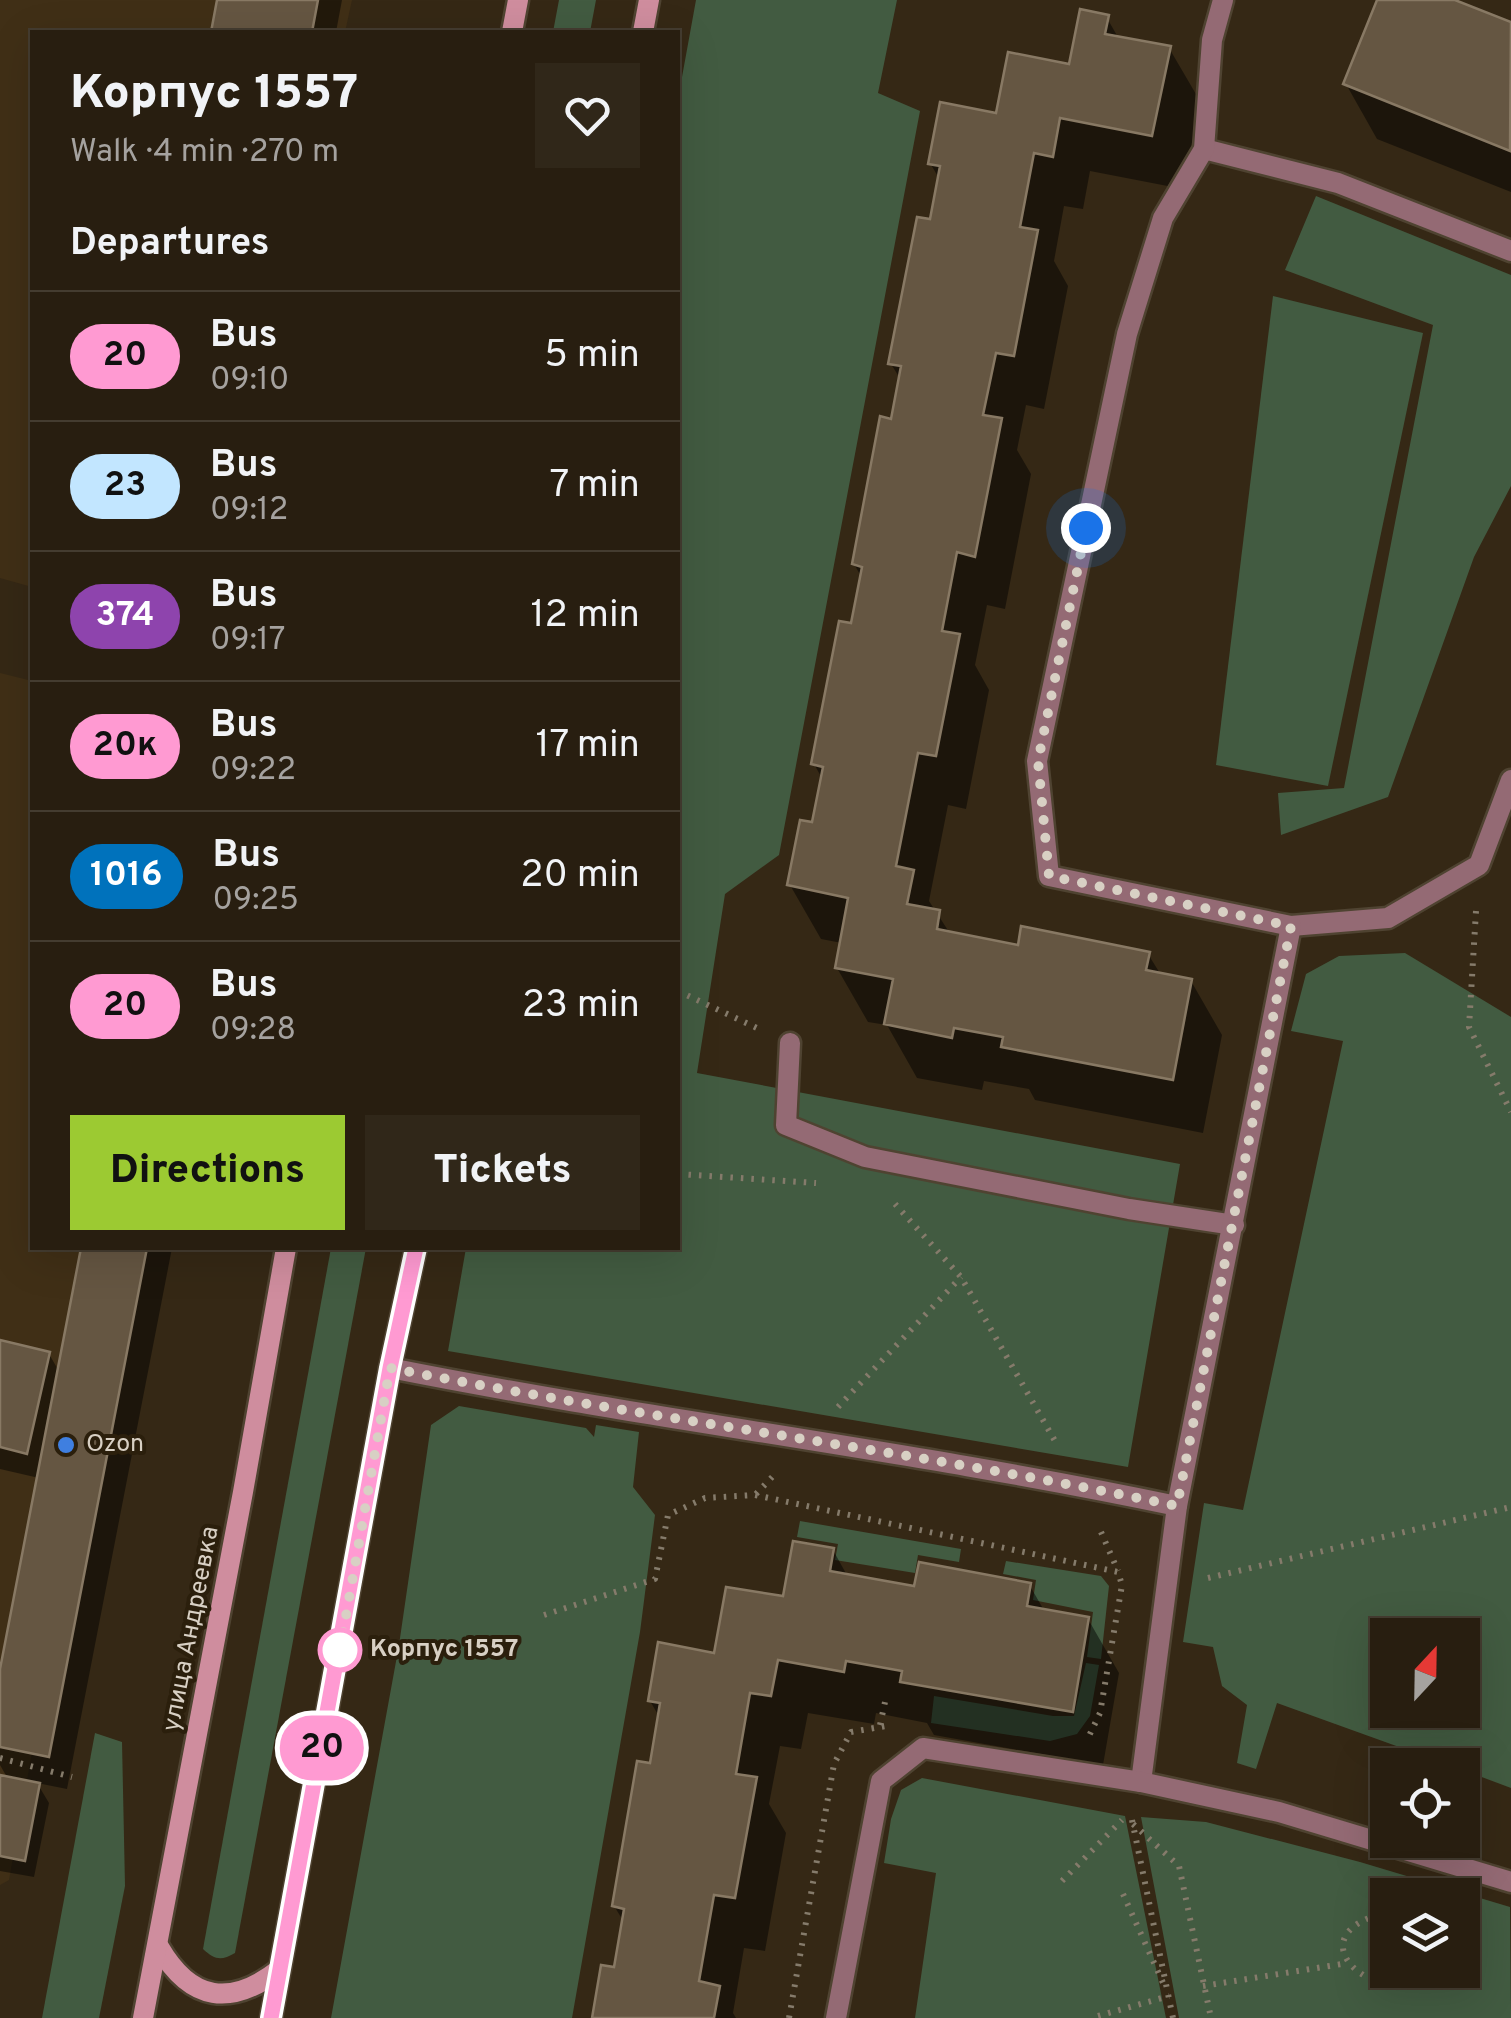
<!DOCTYPE html>
<meta charset="utf-8">
<style>
body{margin:0;font-family:Overpass,sans-serif;background:#302719;color:#f1f3f6;height:100vh;display:flex;flex-direction:column;font-size:38px;white-space:nowrap}
*{box-sizing:border-box;margin:0}
p{font-size:32px;color:#a5a29f}
.icon{flex:none;width:55px;height:55px;fill:none;stroke:currentColor;stroke-width:2;stroke-linecap:round;stroke-linejoin:round}
.map{position:relative;flex:1;overflow:hidden}
.panel{position:absolute;left:30px;top:30px;width:650px;height:1220px;display:flex;flex-direction:column;background:#281e10;border-radius:0px;box-shadow:0 10px 40px #0002,0 0 0 2px #443c30}
.panel>*{flex:none}
.badge{padding:0 20px;border-radius:32px;font-size:35px;line-height:65px}
.needle{width:65px;rotate:22deg}
.tools{position:absolute;left:1370px;top:1618px;display:grid;gap:20px}
.tools a{display:grid;place-items:center;width:110px;height:110px;border-radius:0px;background:#281e10;box-shadow:0 10px 40px #0002,0 0 0 2px #443c30;font-size:50px}
.you{position:absolute;width:50px;height:50px;margin:-25px;border:8px solid #fff;border-radius:50%;background:#1a73e8;box-shadow:0 0 0 15px #1a73e833}
.map>.badge{position:absolute;translate:-50% -50%;box-shadow:0 0 0 5px #fff}
h2{padding:0 40px;font-size:38px;line-height:90px}
.round{display:grid;place-items:center;flex:none;width:105px;height:105px;border-radius:0px;background:#302719}
.head{display:flex;align-items:center;justify-content:space-between;height:170px;padding:0 40px}
h1{font-size:48px;font-weight:800;line-height:75px}
.cta{display:flex;gap:20px;margin-top:auto;padding:20px 40px}
.cta a{flex:1;height:115px;border-radius:0px;background:#9cca32;color:#111;font-size:40px;font-weight:800;line-height:115px;text-align:center}
.cta a+a{background:#302719;color:#f1f3f6}
ul{padding:0;list-style:none}
li{display:flex;align-items:center;gap:30px;height:130px;padding:0 40px;border-top:2px solid #443c30}
li div{flex:1}
li b{display:block;font-size:38px}
li em{font-style:normal}
li .badge{min-width:110px;font-weight:700;text-align:center}
.map>svg:first-child{display:block}
.built{fill:#402f16}
.green{fill:#425b41;fill-rule:evenodd}
.shadow{fill:#0007}
.building{fill:#655642;stroke:#887964;stroke-width:2.5}
.lines{fill:none;stroke-linecap:round;stroke-linejoin:round}
.lane-casing{stroke:#4f4331;stroke-width:25}
.secondary-casing{stroke:#4f4331;stroke-width:25}
.path{stroke:#857b6b;stroke-width:6;stroke-dasharray:2.5 8;stroke-linecap:butt}
.lane{stroke:#946a74;stroke-width:20}
.secondary{stroke:#cf8d9e;stroke-width:20}
.line-casing{stroke:#fff;stroke-width:22}
.line{stroke:#ff9ad2;stroke-width:15}
.walk{stroke:#d8d0c4;stroke-width:10;stroke-dasharray:0 18}
.shop-dot{fill:#3f7fe0;stroke:#2b1f0c;stroke-width:4}
.stop-dot{fill:#fff;stroke:#ff9ad2;stroke-width:5}
.labels{text-anchor:middle;dominant-baseline:central;stroke-width:8;stroke-linejoin:round;paint-order:stroke}
.poi-label{font-size:25px;fill:#d8d0c4;stroke:#2b1f0c;text-anchor:start}
.street-label{font-size:25px;fill:#d8d0c4;stroke:#2b1f0c}
.stop-label{font-size:25px;font-weight:bold;fill:#d8d0c4;stroke:#2b1f0c;text-anchor:start}
</style>
<div class="map">
<svg width="1511" height="2018" viewBox="0 0 1511 2018">
<rect width="100%" height="100%" fill="#352815"/>
<!-- built -->
<g class="built">
<path d="M 0,0 L 352,0 L 345,32 L 32,32 L 32,587 L 0,578 Z"/>
<path d="M 0,673 L 32,681 L 32,1248 L 128,1248 L 84,1464 L 9,1880 L 0,1885 Z"/>
</g>
<!-- green -->
<g class="green">
<path d="M 559,0 L 596,0 L 590,32 L 553,32 Z"/>
<path d="M 696,0 L 897,0 L 878,93 L 920,111 L 779,855 L 725,894 L 697,1073 L 1180,1164 L 1128,1467 L 448,1351 L 466,1248 L 678,1248 L 678,99 Z"/>
<path d="M 1316,196 L 1511,275 L 1511,486 L 1474,557 L 1388,797 L 1281,835 L 1278,793 L 1344,788 L 1433,325 L 1285,270 Z"/>
<path d="M 1273,296 L 1423,333 L 1328,786 L 1216,765 Z"/>
<path d="M 1405,953 L 1511,1017 L 1511,1788 L 1463,1770 L 1462,1765 L 1449,1765 L 1277,1703 L 1256,1769 L 1237,1763 L 1247,1705 L 1222,1686 L 1213,1647 L 1183,1642 L 1204,1503 L 1243,1510 L 1343,1041 L 1291,1031 L 1306,974 L 1339,956 ZM 1388,1635 L 1462,1635 L 1462,1710 L 1388,1710 Z"/>
<path d="M 331,1248 L 366,1248 L 235,1953 C 221,1961 215,1960 203,1949 Z"/>
<path d="M 459,1406 L 586,1428 L 594,1437 L 596,1425 L 639,1432 L 633,1487 L 655,1515 L 640,1632 L 572,2018 L 331,2018 L 399,1645 L 431,1425 Z"/>
<path d="M 800,1521 L 961,1549 L 959,1562 L 918,1555 L 915,1573 L 835,1560 L 838,1544 L 797,1537 Z"/>
<path d="M 1006,1561 L 1101,1576 L 1109,1586 L 1101,1659 L 1087,1657 L 1093,1612 L 1033,1600 L 1036,1580 L 1003,1574 Z"/>
<path d="M 1086,1663 L 1099,1665 L 1090,1716 L 1077,1734 L 1050,1741 L 931,1723 L 934,1696 L 1053,1716 L 1074,1716 Z"/>
<path d="M 95,1733 L 122,1742 L 125,1886 L 99,2018 L 42,2018 Z"/>
<path d="M 922,1778 L 1125,1816 L 1166,2018 L 915,2018 L 936,1873 L 884,1863 L 891,1819 L 901,1790 Z"/>
<path d="M 1141,1817 L 1206,1822 L 1360,1862 L 1510,1907 L 1511,2018 L 1179,2018 ZM 1388,1895 L 1462,1895 L 1462,1970 L 1388,1970 Z"/>
</g>
<!-- shadow -->
<g class="shadow">
<path d="M 220,0 L 342,0 L 336,32 L 214,32 Z"/>
<path d="M 1379,0 L 1449,0 L 1511,24 L 1511,192 L 1377,139 L 1346,84 Z"/>
<path d="M 1107,18 L 1119,39 L 1169,48 L 1200,101 L 1183,189 L 1090,171 L 1083,209 L 1064,206 L 1054,261 L 1068,286 L 1044,409 L 1026,405 L 1017,450 L 1031,474 L 1005,609 L 987,605 L 975,665 L 989,690 L 966,809 L 948,805 L 929,901 L 951,935 L 1020,948 L 1148,954 L 1161,975 L 1191,981 L 1222,1035 L 1203,1133 L 1035,1100 L 1029,1089 L 984,1081 L 982,1090 L 917,1078 L 887,1025 L 868,1022 L 837,968 L 842,943 L 821,939 L 790,885 L 814,825 L 823,780 L 814,764 L 853,626 L 862,578 L 854,564 L 893,422 L 901,380 L 891,364 L 932,222 L 940,180 L 930,163 L 1071,67 Z"/>
<path d="M 84,1248 L 172,1248 L 67,1789 L 37,1783 L 49,1803 L 34,1877 L 0,1871 L 0,1778 L 8,1779 L 0,1765 L 0,1682 L 39,1478 L 0,1469 L 0,1343 L 49,1354 L 60,1373 Z"/>
<path d="M 833,1550 L 848,1577 L 916,1588 L 1030,1586 L 1045,1612 L 1088,1619 L 1119,1673 L 1103,1765 L 934,1735 L 927,1723 L 876,1713 L 874,1724 L 808,1713 L 801,1749 L 780,1746 L 769,1804 L 786,1833 L 765,1951 L 744,1948 L 733,2013 L 736,2018 L 594,2018 L 616,1969 L 624,1922 L 614,1906 L 652,1766 L 660,1718 L 650,1701 L 716,1656 L 785,1599 Z"/>
</g>
<!-- building -->
<g class="building">
<path d="M 217,0 L 318,0 L 312,32 L 211,32 Z"/>
<path d="M 1377,0 L 1455,0 L 1511,22 L 1510,151 L 1343,84 Z"/>
<path d="M 1080,9 L 1109,15 L 1105,34 L 1171,46 L 1152,136 L 1060,118 L 1053,157 L 1034,153 L 1020,227 L 1038,230 L 1014,356 L 996,353 L 983,415 L 1002,418 L 975,557 L 957,552 L 942,631 L 960,634 L 936,756 L 918,753 L 896,866 L 914,870 L 907,904 L 940,910 L 937,929 L 1018,945 L 1021,926 L 1150,952 L 1146,970 L 1192,979 L 1173,1080 L 1001,1047 L 1003,1037 L 954,1028 L 952,1038 L 884,1024 L 893,979 L 835,968 L 848,898 L 787,885 L 800,820 L 812,822 L 823,767 L 811,764 L 839,621 L 851,623 L 862,567 L 852,564 L 880,416 L 891,419 L 901,366 L 888,364 L 917,217 L 930,219 L 940,166 L 928,164 L 940,102 L 996,113 L 1008,52 L 1069,64 Z"/>
<path d="M 81,1248 L 147,1248 L 49,1757 L 0,1747 L 0,1669 Z"/>
<path d="M 0,1340 L 50,1352 L 27,1454 L 0,1447 Z"/>
<path d="M 793,1541 L 834,1548 L 830,1571 L 914,1586 L 919,1562 L 1031,1583 L 1027,1606 L 1089,1617 L 1073,1712 L 900,1682 L 902,1671 L 846,1661 L 844,1672 L 778,1660 L 771,1696 L 750,1693 L 736,1774 L 757,1777 L 735,1898 L 714,1895 L 699,1981 L 720,1986 L 714,2018 L 592,2018 L 601,1965 L 614,1967 L 624,1909 L 612,1906 L 637,1761 L 650,1763 L 660,1703 L 648,1701 L 658,1642 L 714,1653 L 726,1587 L 783,1596 Z"/>
<path d="M 0,1775 L 40,1783 L 25,1861 L 0,1856 Z"/>
</g>
<g class="lines">
<defs>
<g id="lane">
<path d="M 1204,149 L 1338,183 L 1511,251"/>
<path d="M 1291,926 L 1388,918 L 1479,865 L 1511,780"/>
<path d="M 790,1043 L 786,1125 L 865,1157 L 1129,1209 L 1234,1225"/>
<path d="M 390,1368 C 651,1420 916,1451 1177,1506"/>
<path d="M 1141,1782 L 1177,1506 L 1291,926 L 1049,876 L 1037,761 L 1127,334 L 1163,218 L 1204,149 L 1212,40 L 1223,0"/>
<path d="M 836,2018 L 881,1781 L 923,1748 L 1141,1782 L 1279,1812 L 1511,1882"/>
</g>
<g id="secondary">
<path d="M 512,32 L 518,0"/>
<path d="M 643,32 L 649,0"/>
<path d="M 159,1947 C 191,2002 231,2007 280,1969"/>
<path d="M 143,2018 L 243,1492 L 286,1248"/>
<path d="M 271,2018 L 390,1368 L 416,1248"/>
</g>
</defs>
<!-- lane casing -->
<use href="#lane" class="lane-casing"/>
<!-- secondary casing -->
<use href="#secondary" class="secondary-casing"/>
<!-- path -->
<g class="path">
<path d="M 1476,911 L 1469,1027 L 1511,1112"/>
<path d="M 678,991 L 757,1028"/>
<path d="M 678,1174 L 816,1183"/>
<path d="M 895,1204 L 961,1277 L 1055,1441"/>
<path d="M 838,1407 L 961,1277"/>
<path d="M 756,1494 L 775,1474"/>
<path d="M 1101,1532 L 1118,1571"/>
<path d="M 1208,1578 L 1511,1507"/>
<path d="M 544,1615 L 655,1579 L 668,1515 L 705,1498 L 755,1495 L 1118,1572 L 1122,1585 L 1100,1713 L 1089,1736"/>
<path d="M 880,1725 L 885,1702"/>
<path d="M 0,1758 L 72,1777"/>
<path d="M 1132,1820 L 1173,2018"/>
<path d="M 1133,1824 L 1179,1866 L 1211,2018"/>
<path d="M 1062,1881 L 1122,1820"/>
<path d="M 1123,1894 L 1164,1985"/>
<path d="M 1388,1912 C 1285,1936 1383,2018 1440,1970"/>
<path d="M 1203,1986 L 1342,1964"/>
<path d="M 1098,2016 L 1169,1996"/>
<path d="M 789,2018 L 834,1764 L 851,1732 L 886,1726"/>
</g>
<!-- lane -->
<use href="#lane" class="lane"/>
<!-- secondary -->
<use href="#secondary" class="secondary"/>
</g>
<g class="lines">
<defs>
<path id="line" d="M 271,2018 L 390,1368 L 416,1248"/>
</defs>
<!-- line casing -->
<use href="#line" class="line-casing"/>
<!-- line -->
<use href="#line" class="line"/>
<!-- walk -->
<path class="walk" d="M 340,1650 L 390,1368 C 652,1420 916,1451 1177,1506 L 1291,926 L 1049,876 L 1038,761 L 1086,528"/>
</g>
<!-- markers -->
<circle class="shop-dot" cx="66" cy="1445" r="10"/>
<circle class="stop-dot" cx="340" cy="1650" r="20"/>
<g class="labels">
<!-- poi labels -->
<g class="poi-label">
<text x="86" y="1445">Ozon</text>
</g>
<!-- street labels -->
<g class="street-label">
<text transform="translate(192 1629) rotate(-79)">улица Андреевка</text>
</g>
<!-- stop labels -->
<g class="stop-label">
<text x="370" y="1650">Корпус 1557</text>
</g>
</g>
</svg>
<div class="tools">
<a><svg class="needle" viewBox="-14 -14 28 28"><path d="M0-13l5 13h-10z" fill="#e53935"/><path d="M0 13l5-13h-10z" fill="#a5a29f"/></svg></a>
<a><svg class="icon" aria-label="locate" viewBox="0 0 24 24"><circle cx="12" cy="12" r="6"/><path d="M12 2v4M12 18v4M2 12h4M18 12h4"/></svg></a>
<a><svg class="icon" aria-label="layers" viewBox="0 0 24 24"><path d="M12 4l9 5-9 5-9-5zM3 14l9 5 9-5"/></svg></a>
</div>
<div class="you" style="left:1086px;top:528px"></div>
<b class="badge" style="left:322px;top:1748px;background:#ff9ad2;color:#111">20</b>
<section class="panel">
<div class="head"><div><h1>Корпус 1557</h1><p>Walk · 4 min · 270 m</p></div><a class="round"><svg class="icon" aria-label="heart" viewBox="0 0 24 24"><path d="M12 20l-8-8c-3-5 5-10 8-4 3-6 11-1 8 4z"/></svg></a></div>
<h2>Departures</h2>
<ul>
<li><span class="badge" style="background:#ff9ad2;color:#111">20</span><div><b>Bus</b><p>09:10</p></div><em>5 min</em></li>
<li><span class="badge" style="background:#c2e6ff;color:#111">23</span><div><b>Bus</b><p>09:12</p></div><em>7 min</em></li>
<li><span class="badge" style="background:#8e44ad;color:#fff">374</span><div><b>Bus</b><p>09:17</p></div><em>12 min</em></li>
<li><span class="badge" style="background:#ff9ad2;color:#111">20к</span><div><b>Bus</b><p>09:22</p></div><em>17 min</em></li>
<li><span class="badge" style="background:#0072bc;color:#fff">1016</span><div><b>Bus</b><p>09:25</p></div><em>20 min</em></li>
<li><span class="badge" style="background:#ff9ad2;color:#111">20</span><div><b>Bus</b><p>09:28</p></div><em>23 min</em></li>
</ul>
<div class="cta"><a>Directions</a><a>Tickets</a></div>
</section>
</div>
